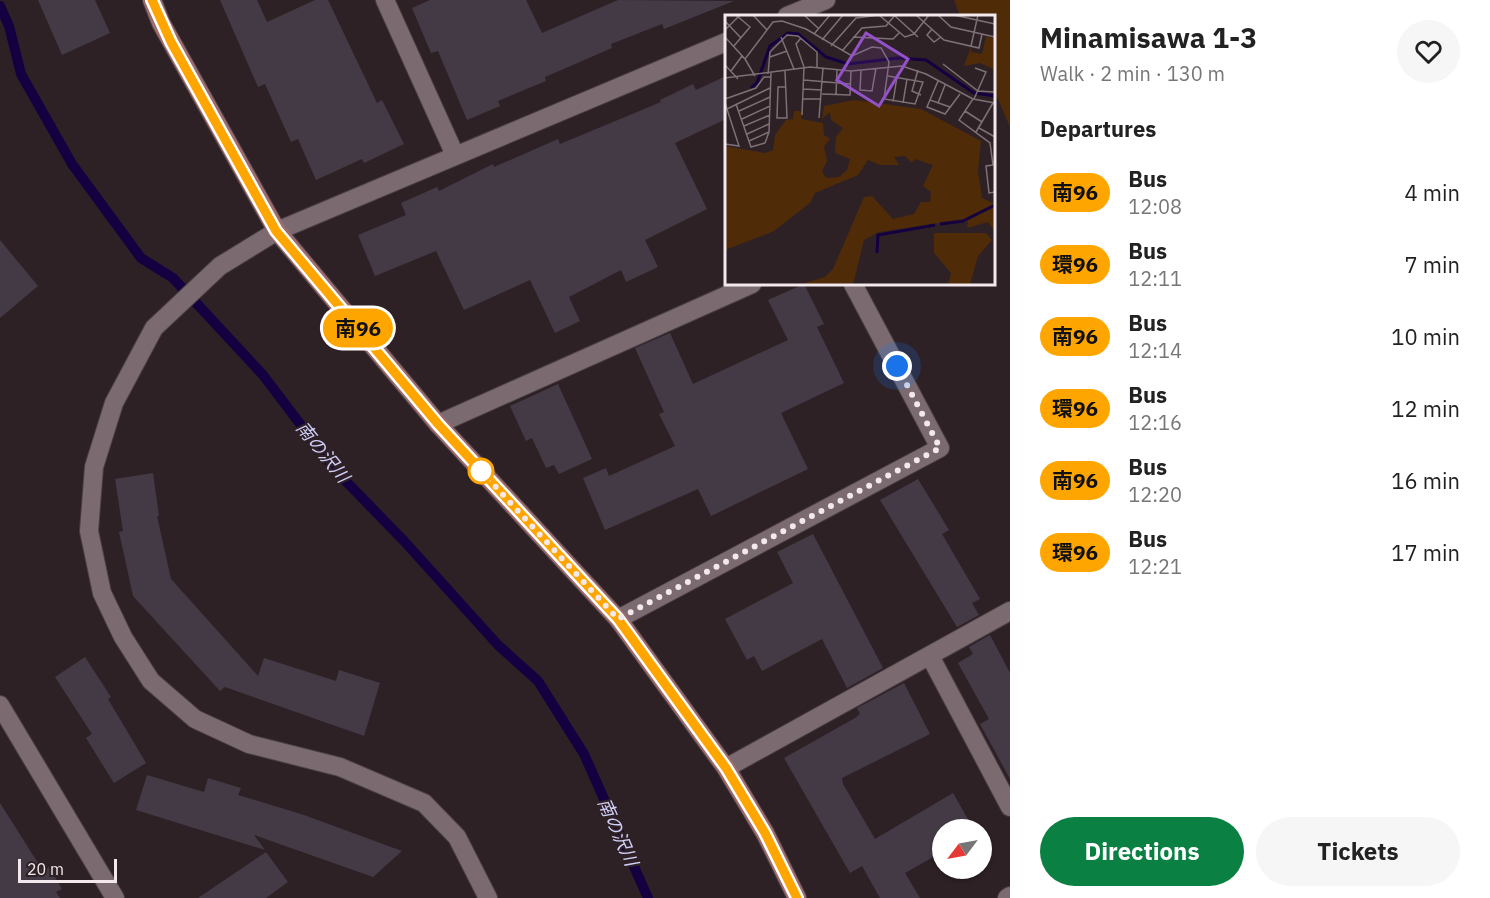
<!DOCTYPE html>
<meta charset="utf-8">
<style>
body{margin:0;font-family:"IBM Plex Sans","Noto Sans JP",sans-serif;background:#f6f6f6;color:#222;height:100vh;display:flex;flex-direction:column;font-size:22px;white-space:nowrap}
*{box-sizing:border-box;margin:0}
p{font-size:20px;color:#767676}
.icon{flex:none;width:33px;height:33px;fill:none;stroke:currentColor;stroke-width:2;stroke-linecap:round;stroke-linejoin:round}
.map{position:relative;flex:1;overflow:hidden}
.sheet{display:flex;flex-direction:column;background:#fff;width:480px}
.sheet>*{flex:none}
.badge{padding:0 12px;border-radius:20px;font-size:21px;line-height:39px}
.needle{width:39px;rotate:238deg}
.controls{position:absolute;left:932px;top:819px;display:grid;gap:12px}
.controls a{display:grid;place-items:center;width:60px;height:60px;border-radius:50%;background:#fff;box-shadow:0 2px 4px #0004;font-size:30px}
.scale{position:absolute;left:18px;bottom:15px;width:99px;box-sizing:border-box;padding-left:6px;border:3px solid #f3e9ed;border-top:0;font-size:16px;line-height:21px;white-space:nowrap;color:#f3e9ed;-webkit-text-stroke:4px #2e2126;paint-order:stroke}
.you{position:absolute;width:30px;height:30px;margin:-15px;border:4px solid #fff;border-radius:50%;background:#1a73e8;box-shadow:0 0 0 9px #1a73e833}
.map>.badge{position:absolute;translate:-50% -50%;box-shadow:0 0 0 3px #fff}
h2{padding:0 30px;font-size:22px;line-height:54px}
.round{display:grid;place-items:center;flex:none;width:63px;height:63px;border-radius:32px;background:#f6f6f6}
.head{display:flex;align-items:center;justify-content:space-between;height:102px;padding:0 30px}
h1{font-size:28px;font-weight:800;line-height:45px}
.action{display:flex;gap:12px;margin-top:auto;padding:12px 30px}
.action a{flex:1;height:69px;border-radius:36px;background:#0b8043;color:#fff;font-size:24px;font-weight:800;line-height:69px;text-align:center}
.action a+a{background:#f6f6f6;color:#222}
ul{padding:0;list-style:none}
li{display:flex;align-items:center;gap:18px;height:72px;padding:0 30px}
li div{flex:1}
li b{display:block;font-size:22px}
li em{font-style:normal}
li .badge{min-width:66px;font-weight:700;text-align:center}
main{display:flex;flex:1;min-height:0}
.map>svg:first-child{display:block}
.green{fill:#4f2b08}
.lines{fill:none;stroke-linecap:round;stroke-linejoin:round}
.stream{stroke:#140040;stroke-width:10}
.building{fill:#433a45}
.street-casing{stroke:#4b4044;stroke-width:20}
.secondary-casing{stroke:#4b4044;stroke-width:20}
.street{stroke:#7b6b71;stroke-width:18}
.secondary{stroke:#9e6c6d;stroke-width:18}
.line-casing{stroke:#fff;stroke-width:14}
.line{stroke:#ffa500;stroke-width:9}
.walk{stroke:#f3e9ed;stroke-width:6;stroke-dasharray:0 10.8}
.stop-dot{fill:#fff;stroke:#ffa500;stroke-width:3}
.labels{text-anchor:middle;dominant-baseline:central;stroke-width:4.5;stroke-linejoin:round;paint-order:stroke}
.water-label{font-size:18px;font-style:italic;fill:#d0cff9;stroke:#2e2126}
.inset-river{fill:none;stroke:#140040;stroke-width:3}
.inset-road{fill:none;stroke:#7d7176;stroke-width:1.5}
.view{fill:#9352c8;fill-opacity:0.15;stroke:#9352c8;stroke-width:3}
.inset-edge{fill:none;stroke:#f3e9ed;stroke-width:3}
</style>
<main>
<div class="map">
<svg width="1010" height="898" viewBox="0 0 1010 898">
<rect width="100%" height="100%" fill="#2e2126"/>
<!-- green -->
<path class="green" d="M 954,0 L 1010,0 L 1010,127 L 994,90 L 994,16 L 960,16 Z"/>
<g class="lines">
<!-- stream -->
<path class="stream" d="M 0,6 L 9,26 L 21,74 L 72,164 L 141,258 L 173,278 L 263,375 L 335,470 L 404,541 L 498,645 L 538,681 L 584,754 L 648,898"/>
</g>
<!-- building -->
<g class="building">
<path d="M 38,0 L 95,0 L 110,33 L 62,55 Z"/>
<path d="M 220,0 L 257,0 L 267,22 L 315,0 L 328,0 L 377,103 L 382,100 L 404,144 L 364,163 L 362,159 L 316,180 L 298,139 L 291,142 L 265,84 L 258,87 Z"/>
<path d="M 430,0 L 526,0 L 542,33 L 618,0 L 734,1 L 664,29 L 662,24 L 611,44 L 612,48 L 545,77 L 546,81 L 498,101 L 500,106 L 467,120 L 438,51 L 431,53 L 412,8 Z"/>
<path d="M 726,76 L 726,119 L 675,143 L 707,209 L 645,240 L 658,267 L 626,282 L 621,270 L 569,297 L 580,321 L 555,333 L 530,280 L 464,310 L 436,251 L 375,276 L 358,235 L 406,215 L 401,203 L 437,187 L 439,191 L 493,164 L 494,167 L 558,139 L 560,144 L 661,102 L 660,100 L 693,84 L 696,90 Z"/>
<path d="M 0,240 L 38,286 L 0,318 Z"/>
<path d="M 804,284 L 824,324 L 817,327 L 844,383 L 781,413 L 808,469 L 711,516 L 698,489 L 605,530 L 583,478 L 606,468 L 609,476 L 675,446 L 659,414 L 664,412 L 635,348 L 670,333 L 693,384 L 788,340 L 768,300 Z"/>
<path d="M 558,384 L 592,459 L 559,474 L 554,465 L 546,468 L 532,438 L 526,441 L 510,406 Z"/>
<path d="M 153,473 L 159,516 L 157,516 L 171,579 L 258,676 L 264,658 L 336,681 L 339,670 L 380,683 L 364,736 L 225,687 L 220,691 L 133,596 L 119,532 L 123,531 L 115,479 Z"/>
<path d="M 918,479 L 949,530 L 942,534 L 980,599 L 972,603 L 979,615 L 957,627 L 880,500 Z"/>
<path d="M 813,534 L 883,668 L 847,688 L 822,639 L 762,671 L 754,656 L 747,660 L 725,619 L 793,583 L 777,552 Z"/>
<path d="M 990,635 L 1010,673 L 1010,779 L 980,724 L 989,719 L 958,663 L 973,654 L 969,647 Z"/>
<path d="M 85,657 L 111,697 L 108,699 L 146,763 L 114,783 L 86,738 L 92,734 L 55,677 Z"/>
<path d="M 904,683 L 930,734 L 842,778 L 843,784 L 875,839 L 953,793 L 974,830 L 942,830 L 942,852 L 905,873 L 920,898 L 880,898 L 862,866 L 850,873 L 784,758 L 855,718 L 860,714 L 857,708 Z"/>
<path d="M 147,775 L 204,792 L 208,778 L 241,788 L 238,795 L 304,815 L 402,851 L 373,877 L 254,835 L 265,850 L 136,810 Z"/>
<path d="M 0,803 L 43,871 L 49,867 L 62,889 L 56,892 L 60,898 L 0,898 Z"/>
<path d="M 266,852 L 288,882 L 266,898 L 198,898 Z"/>
</g>
<g class="lines">
<defs>
<g id="street">
<path d="M 385,0 L 455,155"/>
<path d="M 787,16 L 826,0"/>
<path d="M 438,424 L 752,284"/>
<path d="M 618,619 L 940,448 L 853,284"/>
<path d="M 930,656 L 1010,807"/>
<path d="M 0,705 L 115,898"/>
<path d="M 726,768 L 1010,611"/>
<path d="M 488,898 L 457,837 L 424,803 L 340,767 L 249,744 L 195,719 L 151,681 L 123,637 L 102,593 L 89,531 L 94,467 L 114,403 L 154,328 L 220,266 L 277,231 L 726,42"/>
<path d="M 1007,898 L 1010,896"/>
</g>
<path id="secondary" d="M 152,0 L 161,23 L 277,231 L 438,424 L 618,619 L 726,768 L 765,833 L 797,898"/>
</defs>
<!-- street casing -->
<use href="#street" class="street-casing"/>
<!-- secondary casing -->
<use href="#secondary" class="secondary-casing"/>
<!-- street -->
<use href="#street" class="street"/>
<!-- secondary -->
<use href="#secondary" class="secondary"/>
</g>
<g class="lines">
<defs>
<path id="line" d="M 152,0 L 171,42 L 276,231 L 438,424 L 618,619 L 726,768 L 765,833 L 797,898"/>
</defs>
<!-- line casing -->
<use href="#line" class="line-casing"/>
<!-- line -->
<use href="#line" class="line"/>
<!-- walk -->
<path class="walk" d="M 481,471 L 618,619 L 940,448 L 897,366"/>
</g>
<!-- markers -->
<circle class="stop-dot" cx="481" cy="471" r="12"/>
<g class="labels">
<!-- water labels -->
<g class="water-label">
<text transform="translate(323 452) rotate(51)">南の沢川</text>
<text transform="translate(618 832) rotate(66)">南の沢川</text>
</g>
</g>
<!-- overview -->
<g transform="translate(725 15)">
<rect width="270" height="270" fill="#2e2126"/>
<path d="M 261,21 L 270,24 L 270,55 L 255,48 L 239,51 L 246,32 L 246,37 L 257,39 ZM 129,85 L 196,94 L 256,126 L 253,156 L 257,183 L 270,189 L 270,217 L 263,207 L 242,213 L 243,207 L 229,206 L 154,217 L 139,225 L 128,270 L 73,270 L 100,262 L 108,254 L 139,182 L 147,181 L 168,204 L 189,199 L 196,187 L 205,187 L 206,177 L 198,171 L 208,150 L 190,144 L 187,148 L 180,141 L 169,142 L 174,150 L 155,150 L 143,145 L 133,160 L 90,178 L 85,188 L 49,216 L 0,235 L 0,131 L 40,138 L 48,135 L 50,120 L 61,105 L 68,104 L 69,96 L 76,96 L 76,104 L 98,108 L 99,120 L 105,124 L 99,131 L 102,146 L 97,156 L 101,163 L 114,162 L 122,155 L 125,144 L 110,138 L 111,122 L 118,113 L 106,105 L 105,97 L 97,104 L 99,91 ZM 209,218 L 261,218 L 267,225 L 253,241 L 245,270 L 223,270 L 226,258 L 209,238 Z" fill="#4f2b08"/>
<path class="inset-river" d="M 26,73 L 32,68 L 45,31 L 63,18 L 73,19 L 101,42 L 123,49 L 173,43 L 201,45 L 249,78 L 270,81M 215,209 L 238,206 L 270,190M 152,238 L 153,220 L 210,210"/>
<path class="inset-road" d="M 28,0 L 42,15M 79,0 L 93,13M 191,0 L 219,25 L 254,33 L 257,19M 213,0 L 226,12 L 270,22M 229,0 L 270,9M 170,1 L 193,22M 0,6 L 16,23M 207,14 L 202,20 L 209,27 L 216,22M 0,15 L 15,0M 89,19 L 105,0M 0,22 L 20,44M 56,22 L 69,54M 128,22 L 168,24 L 174,18M 76,23 L 71,29 L 79,52 L 77,100M 97,25 L 118,0M 106,31 L 131,3 L 154,0 L 180,22 L 189,19 L 204,0M 246,31 L 253,0M 8,32 L 25,12 L 11,0M 117,36 L 137,13 L 161,11 L 170,0M 45,42 L 62,36M 218,49 L 253,76 L 270,77M 0,50 L 13,64M 136,55 L 135,75 L 147,76 L 151,53M 193,55 L 187,76 L 196,80M 6,56 L 17,41M 43,59 L 45,37 L 62,20 L 73,21 L 92,37 L 92,52M 30,61 L 20,44 L 48,7 L 57,6 L 81,14 L 127,41 L 147,32 L 156,33 L 164,47 L 159,84 L 190,89 L 198,67 L 163,61M 0,63 L 85,52 L 126,56 L 177,51 L 201,59 L 248,84 L 270,88M 79,65 L 125,69M 213,66 L 202,92 L 220,99 L 235,79M 60,72 L 53,72 L 52,103 L 62,103 L 60,56M 78,74 L 97,75M 97,79 L 125,80 L 126,56M 111,79 L 112,55M 0,84 L 31,73 L 39,62 L 46,62M 77,84 L 96,84M 248,84 L 234,105 L 265,128 L 268,150M 249,84 L 261,57 L 250,53M 205,85 L 225,92M 168,87 L 172,62M 0,88 L 14,131 L 0,129M 178,88 L 182,64M 213,88 L 220,70M 11,89 L 26,132 L 40,128 L 44,117M 2,94 L 45,73M 14,96 L 45,82M 240,96 L 257,107M 94,103 L 98,53M 17,104 L 45,91M 19,111 L 45,100M 254,113 L 270,122M 251,117 L 268,88M 22,119 L 44,109M 24,126 L 44,117 L 46,58M 268,150 L 261,151 L 264,178 L 270,177"/>
<path class="view" d="M 141,18 L 183,44 L 154,91 L 112,65 Z"/>
<rect width="270" height="270" class="inset-edge"/>
</g>
</svg>
<div class="controls">
<a><svg class="needle" viewBox="-14 -14 28 28"><path d="M0-13l5 13h-10z" fill="#e53935"/><path d="M0 13l5-13h-10z" fill="#767676"/></svg></a>
</div>
<div class="scale">20 m</div>
<div class="you" style="left:897px;top:366px"></div>
<b class="badge" style="left:358px;top:328px;background:#ffa500;color:#111">南96</b>
</div>
<section class="sheet">
<div class="head"><div><h1>Minamisawa 1-3</h1><p>Walk · 2 min · 130 m</p></div><a class="round"><svg class="icon" aria-label="heart" viewBox="0 0 24 24"><path d="M12 20l-8-8c-3-5 5-10 8-4 3-6 11-1 8 4z"/></svg></a></div>
<h2>Departures</h2>
<ul>
<li><span class="badge" style="background:#ffa500;color:#111">南96</span><div><b>Bus</b><p>12:08</p></div><em>4 min</em></li>
<li><span class="badge" style="background:#ffa500;color:#111">環96</span><div><b>Bus</b><p>12:11</p></div><em>7 min</em></li>
<li><span class="badge" style="background:#ffa500;color:#111">南96</span><div><b>Bus</b><p>12:14</p></div><em>10 min</em></li>
<li><span class="badge" style="background:#ffa500;color:#111">環96</span><div><b>Bus</b><p>12:16</p></div><em>12 min</em></li>
<li><span class="badge" style="background:#ffa500;color:#111">南96</span><div><b>Bus</b><p>12:20</p></div><em>16 min</em></li>
<li><span class="badge" style="background:#ffa500;color:#111">環96</span><div><b>Bus</b><p>12:21</p></div><em>17 min</em></li>
</ul>
<div class="action"><a>Directions</a><a>Tickets</a></div>
</section>
</main>
